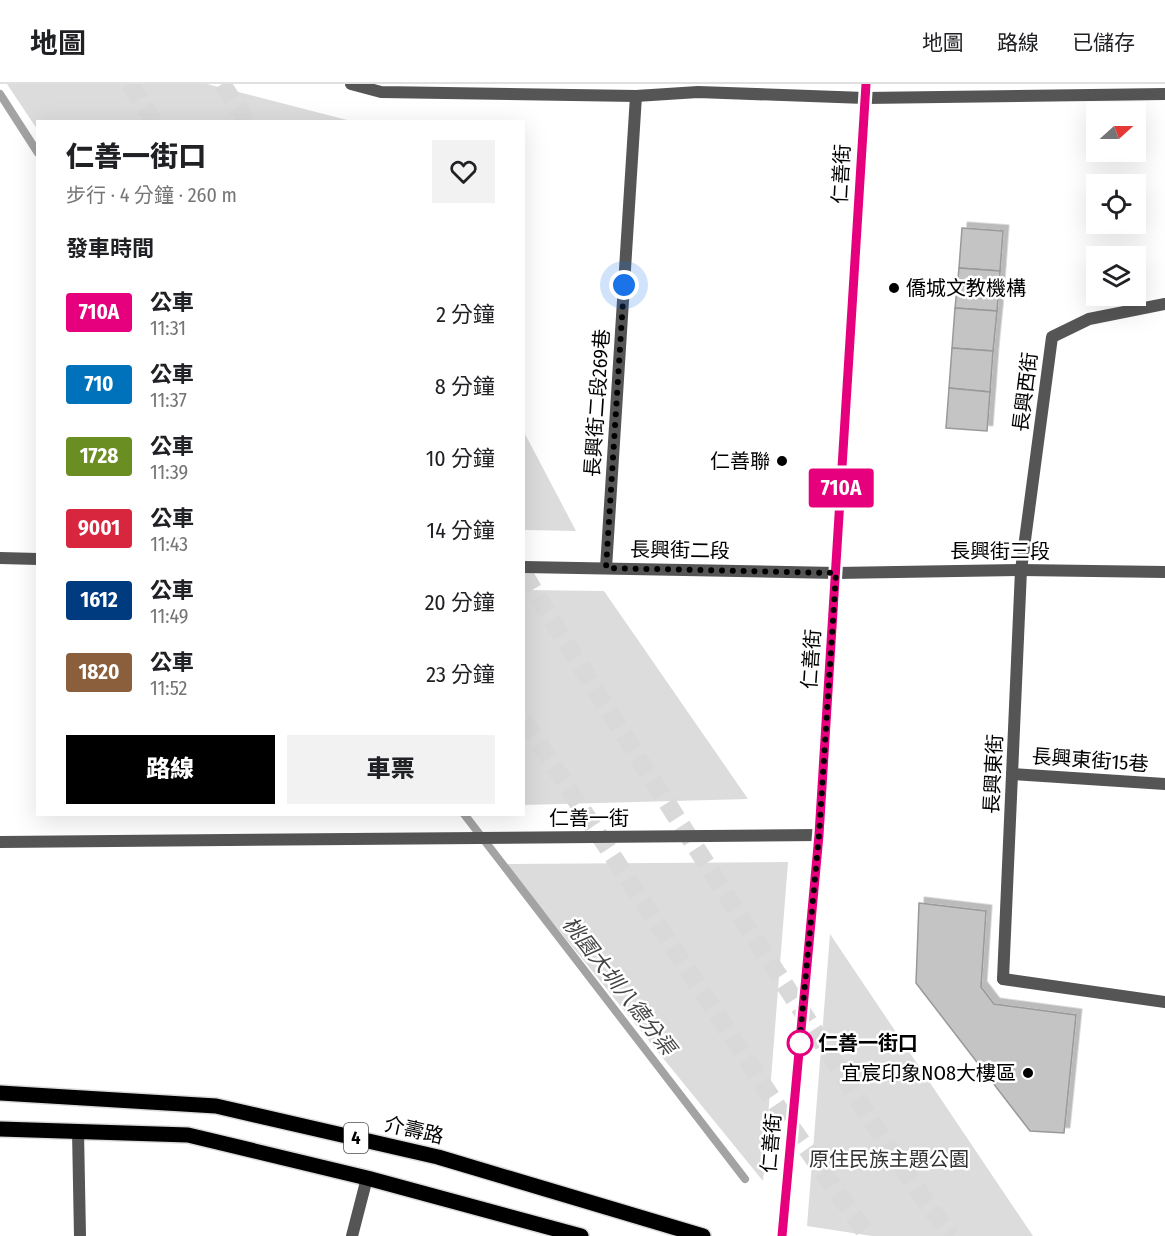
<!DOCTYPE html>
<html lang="zh-TW">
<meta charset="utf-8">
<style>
body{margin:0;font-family:"Fira Sans Condensed","Noto Sans TC",sans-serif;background:#f2f2f2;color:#202124;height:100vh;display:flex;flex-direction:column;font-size:22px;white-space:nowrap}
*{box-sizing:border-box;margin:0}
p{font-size:20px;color:#757577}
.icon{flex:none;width:33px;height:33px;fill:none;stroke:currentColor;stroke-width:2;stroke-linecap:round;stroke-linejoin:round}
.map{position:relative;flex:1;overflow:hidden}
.panel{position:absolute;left:36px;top:36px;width:489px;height:696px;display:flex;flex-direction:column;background:#fff;border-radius:0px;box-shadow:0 6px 24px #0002}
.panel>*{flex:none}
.badge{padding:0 12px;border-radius:4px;font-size:21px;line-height:39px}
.needle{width:39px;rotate:69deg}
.fabs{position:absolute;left:1086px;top:18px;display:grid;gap:12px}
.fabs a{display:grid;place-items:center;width:60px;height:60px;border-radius:0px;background:#fff;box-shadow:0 6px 24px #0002;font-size:30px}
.you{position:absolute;width:30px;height:30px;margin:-15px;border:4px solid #fff;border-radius:50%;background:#1a73e8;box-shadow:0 0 0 9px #1a73e833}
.map>.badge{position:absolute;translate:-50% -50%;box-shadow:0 0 0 3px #fff}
h2{padding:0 30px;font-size:22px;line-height:54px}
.round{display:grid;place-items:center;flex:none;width:63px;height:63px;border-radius:0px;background:#f2f2f2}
.head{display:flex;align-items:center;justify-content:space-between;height:102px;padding:0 30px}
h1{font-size:28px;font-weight:800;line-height:45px}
.primary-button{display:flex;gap:12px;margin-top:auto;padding:12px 30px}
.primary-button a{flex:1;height:69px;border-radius:0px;background:#000;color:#fff;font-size:24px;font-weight:800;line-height:69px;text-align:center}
.primary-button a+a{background:#f2f2f2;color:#202124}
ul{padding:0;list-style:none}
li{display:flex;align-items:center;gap:18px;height:72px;padding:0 30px}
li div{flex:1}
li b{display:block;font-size:22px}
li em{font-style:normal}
li .badge{min-width:66px;font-weight:700;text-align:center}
header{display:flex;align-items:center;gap:36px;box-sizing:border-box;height:84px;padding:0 30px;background:#fff;border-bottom:2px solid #e0e0e0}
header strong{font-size:28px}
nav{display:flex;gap:33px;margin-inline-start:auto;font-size:21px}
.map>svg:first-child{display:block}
.green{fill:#dcdcdc}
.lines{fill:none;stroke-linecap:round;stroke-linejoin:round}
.stream{stroke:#a3a3a3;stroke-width:8}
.building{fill:#c4c4c4;stroke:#999;stroke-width:1.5;filter:url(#shadow)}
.highway-tunnel{stroke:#d9d9d9;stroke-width:18;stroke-dasharray:18 9;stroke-linecap:butt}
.primary-casing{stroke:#dbdbdb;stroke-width:18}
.lane{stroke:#555;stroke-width:12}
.street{stroke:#555;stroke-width:12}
.primary{stroke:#000;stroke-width:15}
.line-casing{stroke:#fff;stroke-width:14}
.line{stroke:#e6007e;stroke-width:9}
.walk{stroke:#000;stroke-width:6;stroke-dasharray:0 10.8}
.poi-dot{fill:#000;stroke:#fff;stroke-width:2}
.stop-dot{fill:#fff;stroke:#e6007e;stroke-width:3}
.labels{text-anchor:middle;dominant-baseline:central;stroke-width:5;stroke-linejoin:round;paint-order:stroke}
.shield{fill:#fff;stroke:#4c4c4c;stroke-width:1.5}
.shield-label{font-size:18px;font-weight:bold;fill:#000}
.street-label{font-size:20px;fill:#000;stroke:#fff}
.poi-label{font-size:20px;fill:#000;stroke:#fff;text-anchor:end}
.stop-label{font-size:20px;font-weight:bold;fill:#000;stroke:#fff;text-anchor:start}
.park-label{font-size:20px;fill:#333;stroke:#fff}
.water-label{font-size:21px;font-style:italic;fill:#444;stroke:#fff}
</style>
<header>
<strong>地圖</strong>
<nav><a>地圖</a><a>路線</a><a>已儲存</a></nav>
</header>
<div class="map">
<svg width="1165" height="1152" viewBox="0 0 1165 1152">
<defs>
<filter id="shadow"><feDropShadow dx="5.5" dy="-5.5" stdDeviation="0" flood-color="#0004"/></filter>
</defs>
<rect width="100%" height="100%" fill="#fff"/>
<!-- green -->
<g class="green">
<path d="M 7,0 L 207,0 L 351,37 L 38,38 L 37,45 Z"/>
<path d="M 524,348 L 576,447 L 524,446 Z"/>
<path d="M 524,506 L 604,507 L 748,715 L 524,721 Z"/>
<path d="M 788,778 L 763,1097 L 505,780 Z"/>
<path d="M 830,850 L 1033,1152 L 872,1152 L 807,1142 Z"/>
</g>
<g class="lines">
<!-- stream -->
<g class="stream">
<path d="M 0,10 L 38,69"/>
<path d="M 464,730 L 745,1095"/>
</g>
</g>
<!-- building -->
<g class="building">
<path d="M 962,144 L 1003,147 L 1000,187 L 959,184 Z"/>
<path d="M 959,184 L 1000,187 L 997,227 L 955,224 Z"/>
<path d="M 955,224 L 997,227 L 993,267 L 952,264 Z"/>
<path d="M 952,264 L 993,267 L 990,308 L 949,304 Z"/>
<path d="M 949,304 L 990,308 L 987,347 L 946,344 Z"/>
<path d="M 919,819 L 986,827 L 981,903 L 994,920 L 1076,931 L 1064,1049 L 1030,1047 L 916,899 Z"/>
</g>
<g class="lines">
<!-- highway-tunnel -->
<g class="highway-tunnel">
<path d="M 130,0 L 154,38"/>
<path d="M 222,0 L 247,38"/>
<path d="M 524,490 C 607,627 694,761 781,895 C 837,980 890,1071 951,1152"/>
<path d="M 524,637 L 783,1031 L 868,1152"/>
</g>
<defs>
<g id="primary">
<path d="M 0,1009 L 216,1022 L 438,1073 L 703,1152"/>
<path d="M 0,1045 L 188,1051 L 367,1094 L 581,1152"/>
</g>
</defs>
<!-- primary casing -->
<use href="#primary" class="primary-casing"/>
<!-- lane -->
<g class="lane">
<path d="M 606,484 L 636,12"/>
<path d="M 1012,690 L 1165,700"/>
<path d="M 1003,895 L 1165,918"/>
</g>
<!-- street -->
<g class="street">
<path d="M 351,0 L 381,8 L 636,12 L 698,8 L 865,14 L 1165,10"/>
<path d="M 0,474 L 38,475"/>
<path d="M 524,483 L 836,489 L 1021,486 L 1165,488"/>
<path d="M 0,758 L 819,751"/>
<path d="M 1003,895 L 1021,486 L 1052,253 L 1089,235 L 1165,220"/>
<path d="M 78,1047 L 80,1152"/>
<path d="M 352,1152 L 367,1094"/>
<path d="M 782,1152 L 819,751 L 866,0"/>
</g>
<!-- primary -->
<use href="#primary" class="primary"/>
</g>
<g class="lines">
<defs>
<path id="line" d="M 782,1152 L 819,751 L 866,0"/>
</defs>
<!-- line casing -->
<use href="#line" class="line-casing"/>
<!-- line -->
<use href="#line" class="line"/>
<!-- walk -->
<path class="walk" d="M 624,201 L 606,484 L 836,489 L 819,751 L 799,963 L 800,959"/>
</g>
<!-- markers -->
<g class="poi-dot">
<circle cx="894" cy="204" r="6"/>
<circle cx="782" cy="377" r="6"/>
<circle cx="1028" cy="989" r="6"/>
</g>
<circle class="stop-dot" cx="800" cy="959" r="12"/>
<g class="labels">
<!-- shield labels -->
<rect class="shield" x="344" y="1039" width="24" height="30" rx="4.5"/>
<g class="shield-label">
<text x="356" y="1054">4</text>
</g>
<!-- street labels -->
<g class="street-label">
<text transform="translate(841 90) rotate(-87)">仁善街</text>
<text transform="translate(1025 308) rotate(-83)">長興西街</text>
<text transform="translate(597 319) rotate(-86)">長興街二段269巷</text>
<text transform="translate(680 466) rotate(1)">長興街二段</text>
<text x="1000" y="467">長興街三段</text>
<text transform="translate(811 575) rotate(-86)">仁善街</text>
<text transform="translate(1090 676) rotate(4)">長興東街15巷</text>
<text transform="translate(993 690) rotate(-87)">長興東街</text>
<text x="589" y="734">仁善一街</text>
<text transform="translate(414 1046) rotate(13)">介壽路</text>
<text transform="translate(771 1059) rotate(-85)">仁善街</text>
</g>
<!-- poi labels -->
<g class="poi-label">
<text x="906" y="204" text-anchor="start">僑城文教機構</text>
<text x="770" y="377">仁善聯</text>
<text x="1016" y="989">宜宸印象NO8大樓區</text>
</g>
<!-- stop labels -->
<g class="stop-label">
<text x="818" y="959">仁善一街口</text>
</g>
<!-- park labels -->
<g class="park-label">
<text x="889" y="1075">原住民族主題公園</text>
</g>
<!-- water labels -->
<g class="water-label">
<text transform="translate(619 902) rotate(52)">桃園大圳八德分渠</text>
</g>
</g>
</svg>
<div class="fabs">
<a><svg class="needle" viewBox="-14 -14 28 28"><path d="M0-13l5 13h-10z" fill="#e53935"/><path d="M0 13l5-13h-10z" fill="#757577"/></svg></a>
<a><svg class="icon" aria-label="locate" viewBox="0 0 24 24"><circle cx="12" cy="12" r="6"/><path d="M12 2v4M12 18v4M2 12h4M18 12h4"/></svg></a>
<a><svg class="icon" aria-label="layers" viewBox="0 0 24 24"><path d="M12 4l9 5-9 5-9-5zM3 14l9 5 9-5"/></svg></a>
</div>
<div class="you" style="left:624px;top:201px"></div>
<b class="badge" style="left:841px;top:404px;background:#e6007e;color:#fff">710A</b>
<section class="panel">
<div class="head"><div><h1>仁善一街口</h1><p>步行 · 4 分鐘 · 260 m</p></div><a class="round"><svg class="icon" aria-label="heart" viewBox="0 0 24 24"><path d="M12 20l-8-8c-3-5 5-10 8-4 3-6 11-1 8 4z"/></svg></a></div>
<h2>發車時間</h2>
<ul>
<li><span class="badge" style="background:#e6007e;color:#fff">710A</span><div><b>公車</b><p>11:31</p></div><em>2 分鐘</em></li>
<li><span class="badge" style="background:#0072bc;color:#fff">710</span><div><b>公車</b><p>11:37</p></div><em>8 分鐘</em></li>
<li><span class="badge" style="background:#6b8e23;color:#fff">1728</span><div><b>公車</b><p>11:39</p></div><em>10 分鐘</em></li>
<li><span class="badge" style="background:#d7263d;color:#fff">9001</span><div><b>公車</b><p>11:43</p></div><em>14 分鐘</em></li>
<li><span class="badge" style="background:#003b80;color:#fff">1612</span><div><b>公車</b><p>11:49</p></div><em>20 分鐘</em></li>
<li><span class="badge" style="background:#8b5e3c;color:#fff">1820</span><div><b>公車</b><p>11:52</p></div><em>23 分鐘</em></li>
</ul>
<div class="primary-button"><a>路線</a><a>車票</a></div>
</section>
</div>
